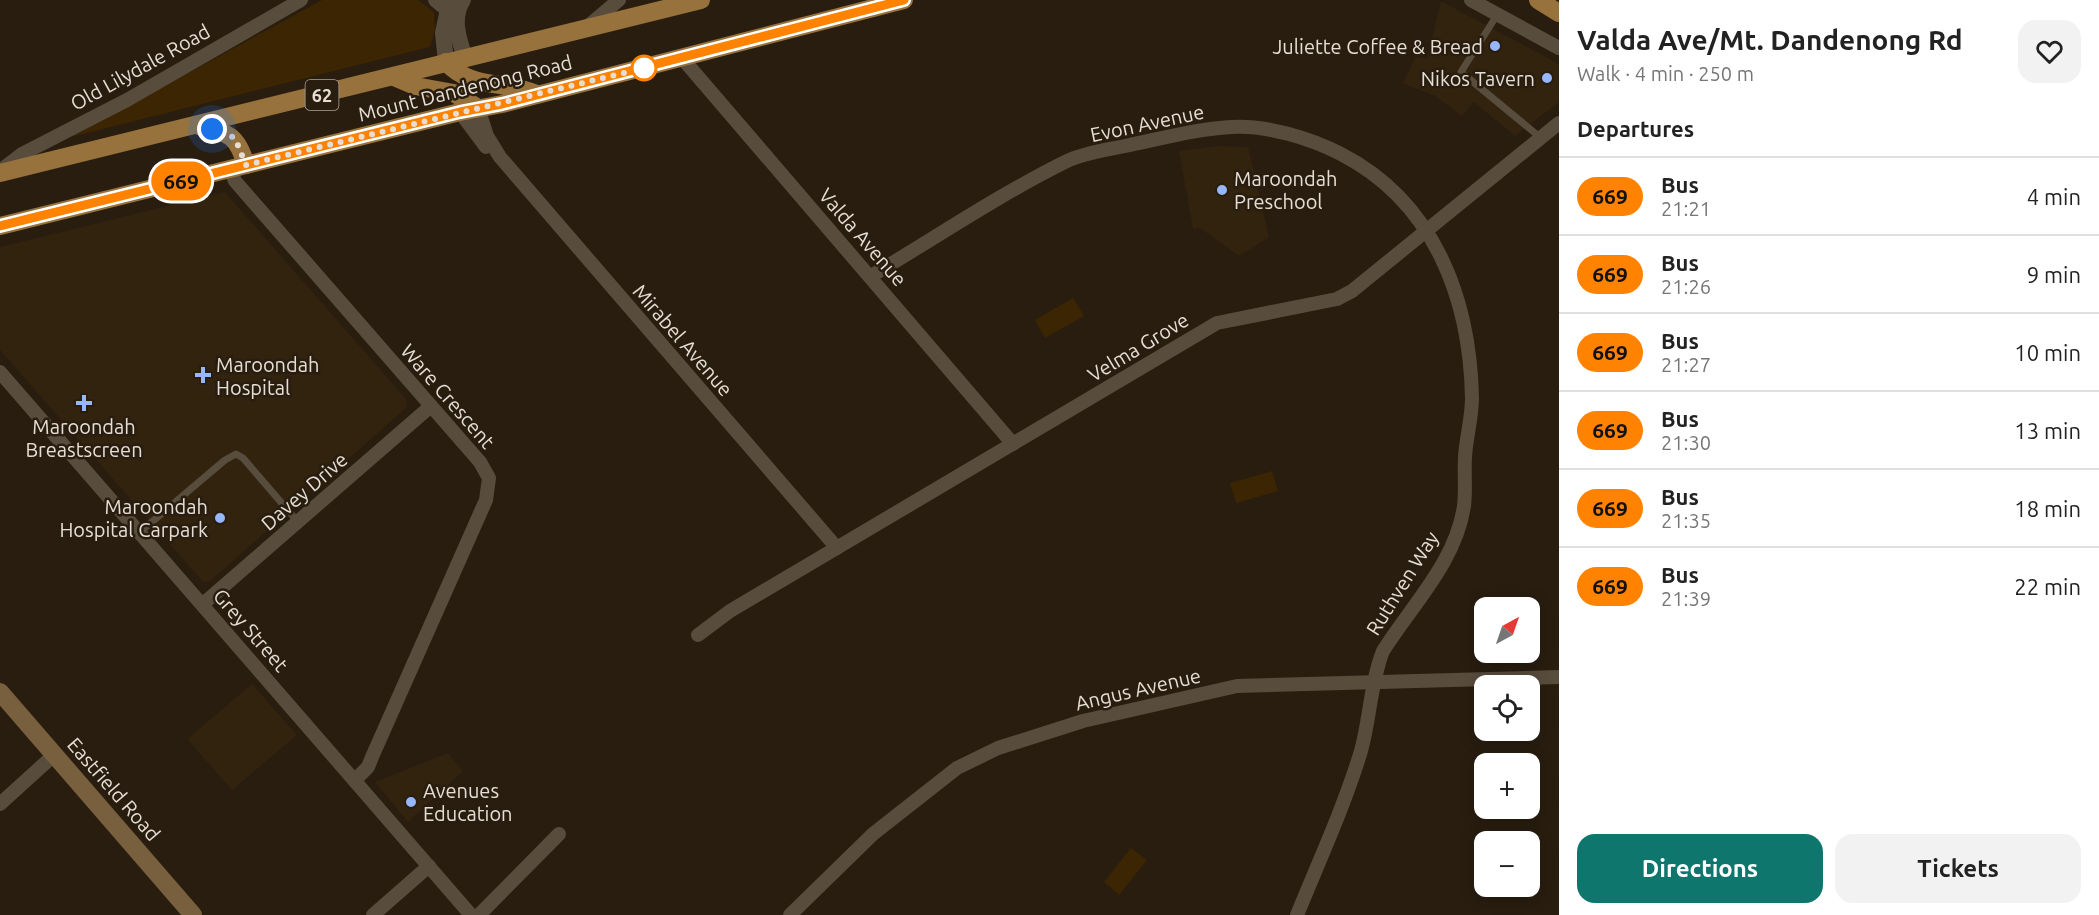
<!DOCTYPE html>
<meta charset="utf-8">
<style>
body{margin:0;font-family:Ubuntu,sans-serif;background:#f2f2f2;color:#222;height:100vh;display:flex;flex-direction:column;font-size:22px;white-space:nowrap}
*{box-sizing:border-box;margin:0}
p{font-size:20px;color:#767676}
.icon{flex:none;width:33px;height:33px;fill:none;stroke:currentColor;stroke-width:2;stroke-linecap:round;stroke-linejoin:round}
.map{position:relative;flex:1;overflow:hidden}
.sheet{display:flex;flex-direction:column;background:#fff;width:540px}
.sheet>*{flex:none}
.badge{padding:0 12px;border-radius:20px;font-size:21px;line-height:39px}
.needle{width:39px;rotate:40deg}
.buttons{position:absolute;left:1474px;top:597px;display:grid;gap:12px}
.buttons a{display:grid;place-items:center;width:66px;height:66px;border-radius:12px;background:#fff;box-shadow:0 3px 15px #0003;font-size:30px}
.you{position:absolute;width:30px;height:30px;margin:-15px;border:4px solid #fff;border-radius:50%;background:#1a73e8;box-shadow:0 0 0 9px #1a73e833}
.map>.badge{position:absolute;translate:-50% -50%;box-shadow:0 0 0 3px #fff}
h2{padding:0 18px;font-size:22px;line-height:54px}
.round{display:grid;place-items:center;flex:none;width:63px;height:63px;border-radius:18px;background:#f2f2f2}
.headline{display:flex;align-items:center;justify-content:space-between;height:102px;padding:0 18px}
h1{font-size:28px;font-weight:700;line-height:45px}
.cta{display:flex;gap:12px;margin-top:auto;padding:12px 18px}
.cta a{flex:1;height:69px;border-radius:18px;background:#0f766e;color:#fff;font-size:24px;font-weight:700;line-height:69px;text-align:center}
.cta a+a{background:#f2f2f2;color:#222}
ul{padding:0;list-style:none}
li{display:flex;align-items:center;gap:18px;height:78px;padding:0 18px;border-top:2px solid #e0e0e0}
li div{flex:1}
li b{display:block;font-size:22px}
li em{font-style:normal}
li .badge{min-width:66px;font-weight:700;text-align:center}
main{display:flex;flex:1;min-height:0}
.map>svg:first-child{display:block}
.built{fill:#32230f}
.green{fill:#3c2502}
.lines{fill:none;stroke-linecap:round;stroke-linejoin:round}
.service{stroke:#584c3d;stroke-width:7}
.minor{stroke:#584c3d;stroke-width:14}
.tertiary{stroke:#584c3d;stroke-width:16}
.secondary{stroke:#785f3d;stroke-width:18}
.primary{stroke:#98723c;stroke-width:18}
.line-casing{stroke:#fff;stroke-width:14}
.line{stroke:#ff8200;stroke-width:9}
.walk{stroke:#e6ded5;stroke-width:6;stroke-dasharray:0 10.8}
.poi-dot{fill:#96b6fd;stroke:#281d0f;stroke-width:2}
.stop-dot{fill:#fff;stroke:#ff8200;stroke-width:3}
.labels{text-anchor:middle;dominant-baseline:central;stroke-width:5;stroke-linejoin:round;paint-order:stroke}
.shield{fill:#281d0f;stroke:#ada49a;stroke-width:1.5}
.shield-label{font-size:18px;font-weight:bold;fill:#e6ded5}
.poi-label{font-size:20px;fill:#e6ded5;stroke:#281d0f;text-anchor:end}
.street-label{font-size:20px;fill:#e6ded5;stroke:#281d0f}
</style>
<main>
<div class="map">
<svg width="1559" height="915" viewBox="0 0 1559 915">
<rect width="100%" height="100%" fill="#281d0f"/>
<!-- built -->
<g class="built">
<path d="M 1441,1 L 1559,64 L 1559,102 L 1515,136 L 1474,102 L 1462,116 L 1435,96 L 1403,83 L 1415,57 L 1427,59 Z"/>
<path d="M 1217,146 L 1248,147 L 1269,237 L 1239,256 L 1200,228 L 1193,229 L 1179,151 Z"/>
<path d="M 225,192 L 407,400 L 406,408 L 210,581 L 203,582 L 0,350 L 0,247 Z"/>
<path d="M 252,684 L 297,735 L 232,790 L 187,739 Z"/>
<path d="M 448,753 L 463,771 L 408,822 L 375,782 Z"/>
</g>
<!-- green -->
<g class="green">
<path d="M 322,0 L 418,0 L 434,12 L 435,30 L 430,47 L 71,137 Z"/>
<path d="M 1073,298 L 1084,316 L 1045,338 L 1035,320 Z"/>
<path d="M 1272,471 L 1278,491 L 1236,503 L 1230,483 Z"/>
<path d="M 1131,848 L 1147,860 L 1119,895 L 1104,882 Z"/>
</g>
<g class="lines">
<!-- service -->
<g class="service">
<path d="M 1497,15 L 1461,72 L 1541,138"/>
<path d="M 140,532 L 225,460 L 236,454 L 243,458 L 298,522"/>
</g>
<!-- minor -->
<g class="minor">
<path d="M 435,0 L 447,10"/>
<path d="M 1471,0 L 1559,48"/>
<path d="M 588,26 L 619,0"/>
<path d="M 682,58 L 1013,444"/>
<path d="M 478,108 L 487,136 L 500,157 L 837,548"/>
<path d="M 460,112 L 486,147"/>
<path d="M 230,169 L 235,181 L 480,462 L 489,478 L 486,500 L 372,757 L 368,767 L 355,780"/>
<path d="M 1,170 L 22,154 L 127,100 L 301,0"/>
<path d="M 871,276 C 935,238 1000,194 1067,161 C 1084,153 1106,150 1125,146 C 1160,139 1195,129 1231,127 C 1267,125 1310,138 1341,154 C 1434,202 1470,298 1472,398 C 1472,418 1466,438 1465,457 C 1464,473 1466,490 1464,506 C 1456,562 1411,606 1383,651 C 1371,681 1370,718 1361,751 C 1344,807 1319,861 1297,915"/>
<path d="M 0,372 L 471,915"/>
<path d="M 203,604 L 431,406"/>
<path d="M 698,635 L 730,611 L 1217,323 L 1337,299 L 1352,291 L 1559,123"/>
<path d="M 0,804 L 54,755"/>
<path d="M 373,915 L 429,866"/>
<path d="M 479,915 L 559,834"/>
<path d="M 790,915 L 873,834 L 957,768 L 998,748 L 1083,721 L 1237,686 L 1559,677"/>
</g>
<!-- tertiary -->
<g class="tertiary">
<path d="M 463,0 C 451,18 459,39 465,58"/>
<path d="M 446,62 L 443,33 L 450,0"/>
</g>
<!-- secondary -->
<path class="secondary" d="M 0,692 L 193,915"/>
<!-- primary -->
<g class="primary">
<path d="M 1538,0 L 1559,13"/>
<path d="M 446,62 C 471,90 505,80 537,94"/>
<path d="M 394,77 L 415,86 L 454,93 L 478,108"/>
<path d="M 199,126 C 228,133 237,134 246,165"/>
<path d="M 0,173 L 701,0"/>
<path d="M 0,226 L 460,112 L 502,104 L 904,0"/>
</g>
</g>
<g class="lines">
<defs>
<path id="line" d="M 0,226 L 460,112 L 502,104 L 904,0"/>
</defs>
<!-- line casing -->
<use href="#line" class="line-casing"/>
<!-- line -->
<use href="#line" class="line"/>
<!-- walk -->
<path class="walk" d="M 212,129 L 235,138 L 246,165 L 644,68"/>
</g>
<!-- markers -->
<g class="poi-dot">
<circle cx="1495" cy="46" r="6"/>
<circle cx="1547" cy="78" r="6"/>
<circle cx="1222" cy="190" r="6"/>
<path d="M200 366h6v6h6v6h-6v6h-6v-6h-6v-6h6z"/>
<path d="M81 394h6v6h6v6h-6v6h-6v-6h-6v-6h6z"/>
<circle cx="220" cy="518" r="6"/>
<circle cx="411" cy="802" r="6"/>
</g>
<circle class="stop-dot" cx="644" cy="68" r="12"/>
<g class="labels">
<!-- shield labels -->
<rect class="shield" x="305.5" y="80" width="33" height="30" rx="4.5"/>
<g class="shield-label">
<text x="322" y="95">62</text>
</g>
<!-- poi labels -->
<g class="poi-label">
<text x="1483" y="46">Juliette Coffee &amp; Bread</text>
<text x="1535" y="78">Nikos Tavern</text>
<text x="1234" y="178" text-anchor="start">Maroondah<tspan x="1234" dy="23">Preschool</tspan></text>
<text x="216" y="364" text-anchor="start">Maroondah<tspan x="216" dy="23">Hospital</tspan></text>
<text x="84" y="426" text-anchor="middle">Maroondah<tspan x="84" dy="23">Breastscreen</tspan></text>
<text x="208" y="506">Maroondah<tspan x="208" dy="23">Hospital Carpark</tspan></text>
<text x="423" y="790" text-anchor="start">Avenues<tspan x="423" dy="23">Education</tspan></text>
</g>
<!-- street labels -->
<g class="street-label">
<text transform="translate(140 67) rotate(-29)">Old Lilydale Road</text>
<text transform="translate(465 88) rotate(-14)">Mount Dandenong Road</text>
<text transform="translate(1147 123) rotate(-12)">Evon Avenue</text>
<text transform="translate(863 237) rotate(49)">Valda Avenue</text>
<text transform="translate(683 340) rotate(49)">Mirabel Avenue</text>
<text transform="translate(1138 347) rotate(-31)">Velma Grove</text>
<text transform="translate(448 396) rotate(49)">Ware Crescent</text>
<text transform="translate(304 491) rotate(-41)">Davey Drive</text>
<text transform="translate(1402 583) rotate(-58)">Ruthven Way</text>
<text transform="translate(251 630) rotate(49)">Grey Street</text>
<text transform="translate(1138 689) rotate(-13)">Angus Avenue</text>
<text transform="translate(114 789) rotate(49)">Eastfield Road</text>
</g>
</g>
</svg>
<div class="buttons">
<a><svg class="needle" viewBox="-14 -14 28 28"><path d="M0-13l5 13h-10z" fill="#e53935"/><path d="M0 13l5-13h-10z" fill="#767676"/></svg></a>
<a><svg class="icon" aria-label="locate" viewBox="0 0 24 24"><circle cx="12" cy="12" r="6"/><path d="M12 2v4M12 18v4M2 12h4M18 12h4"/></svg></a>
<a>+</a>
<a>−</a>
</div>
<div class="you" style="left:212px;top:129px"></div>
<b class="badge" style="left:181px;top:181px;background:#ff8200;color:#111">669</b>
</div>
<section class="sheet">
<div class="headline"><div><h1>Valda Ave/Mt. Dandenong Rd</h1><p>Walk · 4 min · 250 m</p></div><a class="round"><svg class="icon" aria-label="heart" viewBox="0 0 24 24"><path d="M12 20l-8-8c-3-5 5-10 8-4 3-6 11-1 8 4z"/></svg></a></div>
<h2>Departures</h2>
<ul>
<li><span class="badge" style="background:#ff8200;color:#111">669</span><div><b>Bus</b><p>21:21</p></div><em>4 min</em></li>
<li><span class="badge" style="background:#ff8200;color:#111">669</span><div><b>Bus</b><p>21:26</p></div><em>9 min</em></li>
<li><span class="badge" style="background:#ff8200;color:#111">669</span><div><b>Bus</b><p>21:27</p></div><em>10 min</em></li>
<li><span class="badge" style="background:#ff8200;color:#111">669</span><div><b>Bus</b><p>21:30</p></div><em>13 min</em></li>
<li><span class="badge" style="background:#ff8200;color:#111">669</span><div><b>Bus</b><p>21:35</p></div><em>18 min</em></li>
<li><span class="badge" style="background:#ff8200;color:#111">669</span><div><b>Bus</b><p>21:39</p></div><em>22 min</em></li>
</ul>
<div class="cta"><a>Directions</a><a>Tickets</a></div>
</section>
</main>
